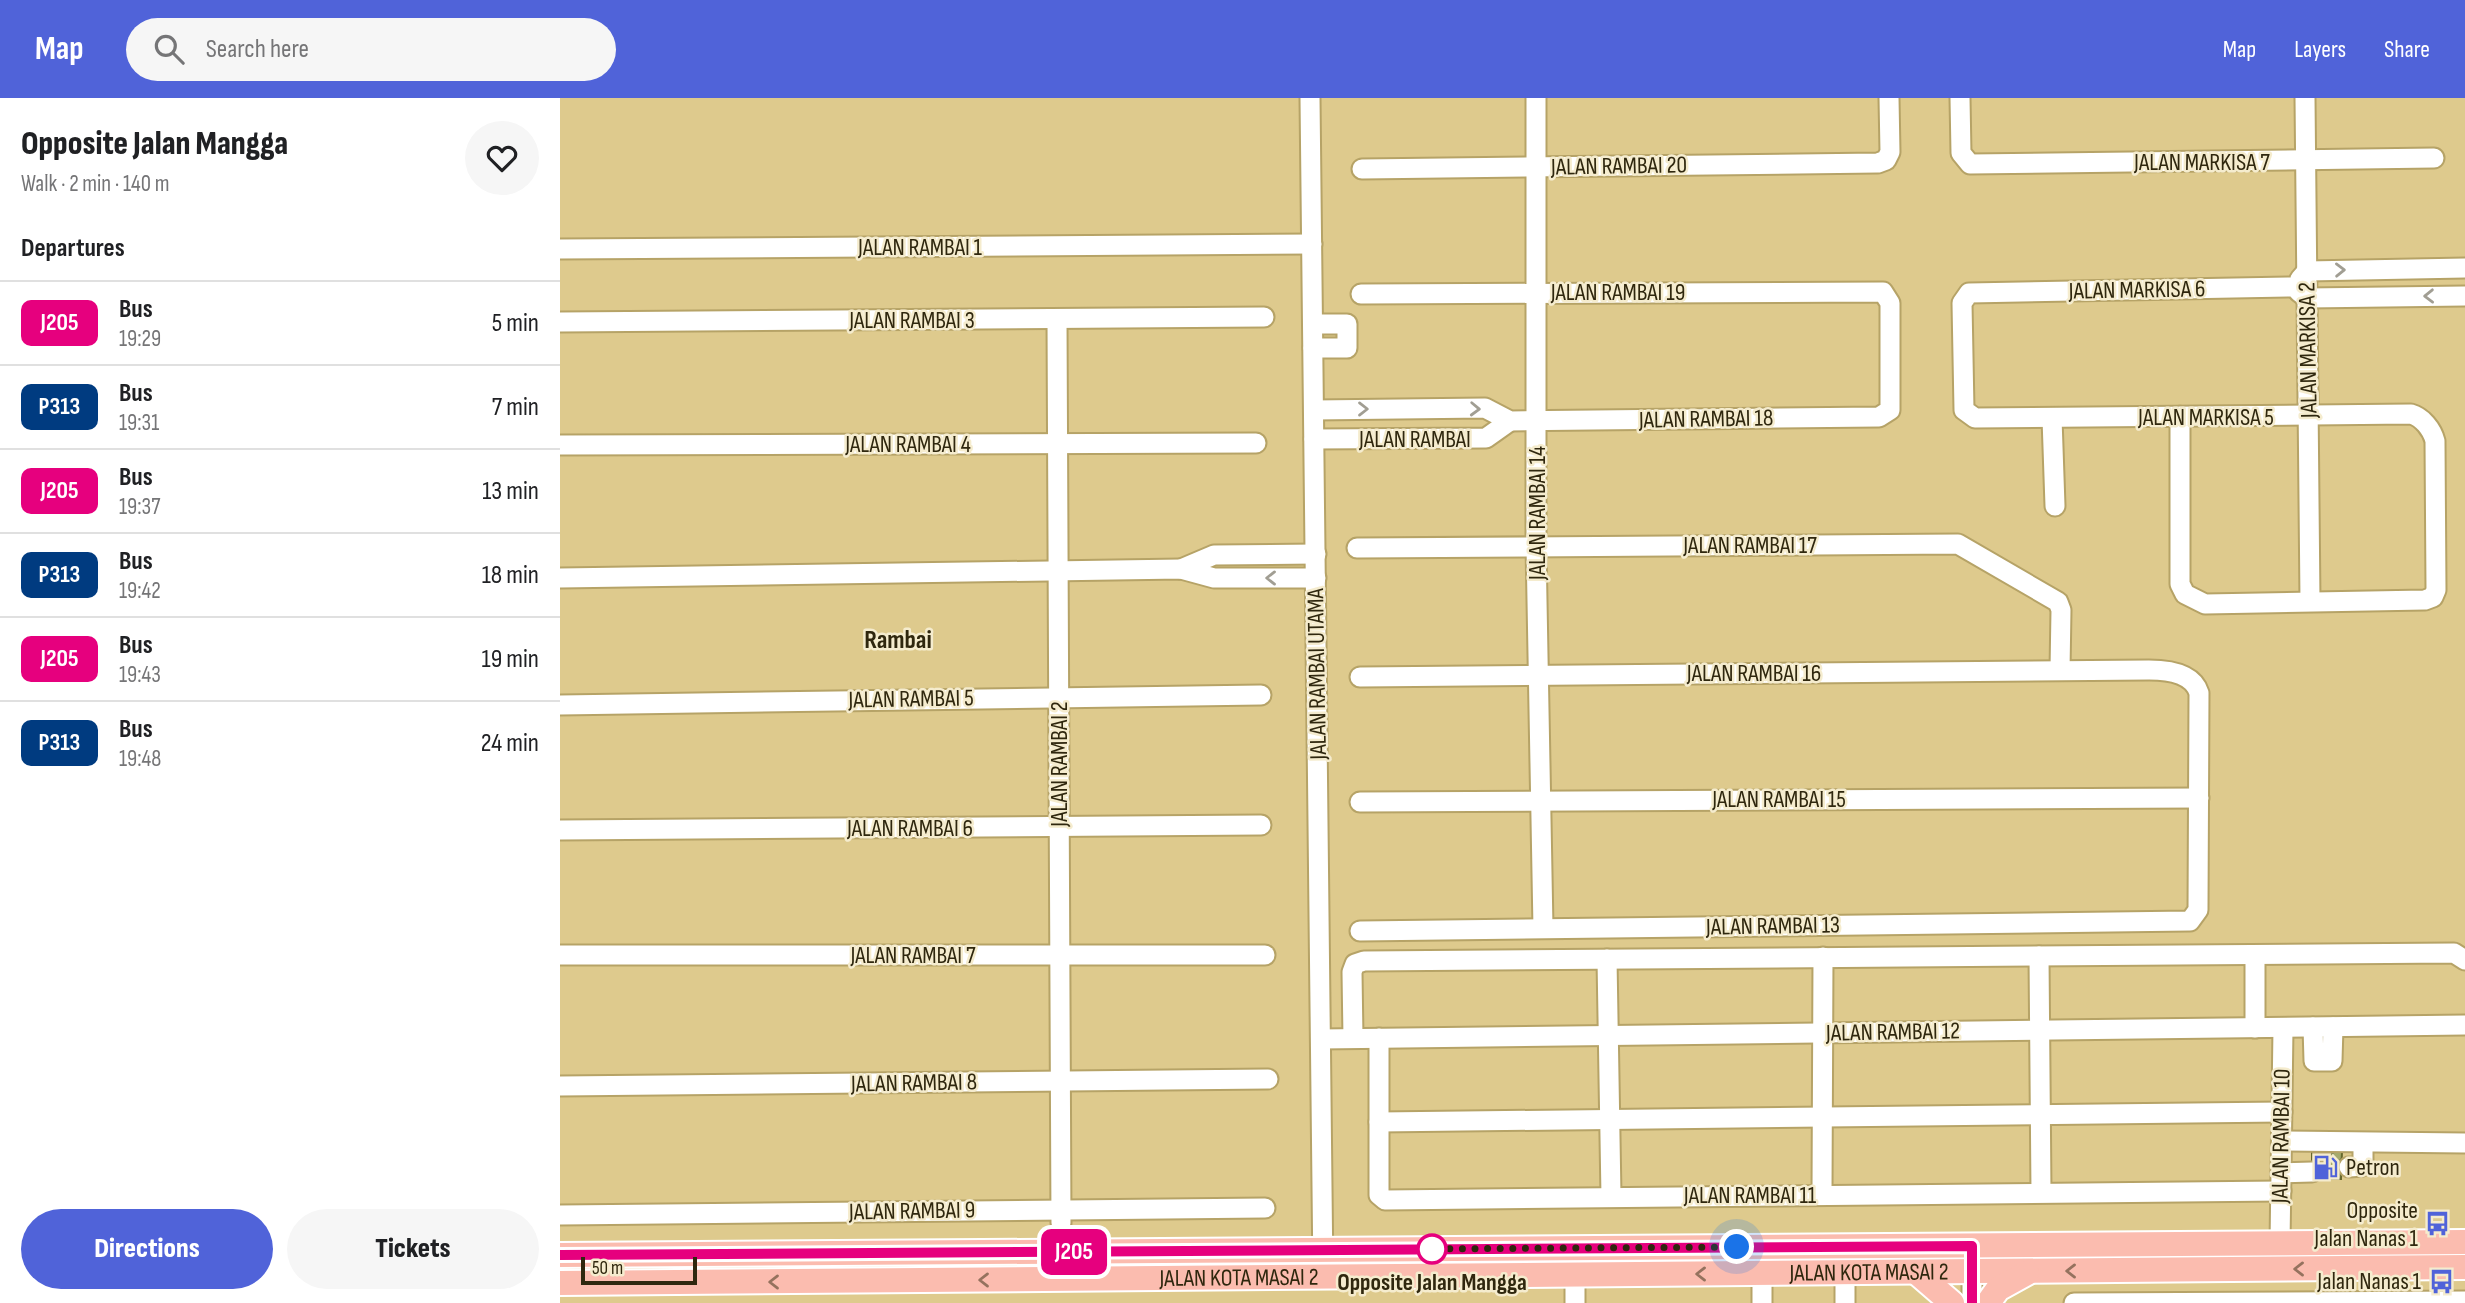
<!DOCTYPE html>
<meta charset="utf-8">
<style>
body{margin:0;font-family:"Sofia Sans Condensed",sans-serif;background:#f6f6f6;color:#202124;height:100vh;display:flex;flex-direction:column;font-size:26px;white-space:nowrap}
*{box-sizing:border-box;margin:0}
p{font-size:23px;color:#757577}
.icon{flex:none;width:38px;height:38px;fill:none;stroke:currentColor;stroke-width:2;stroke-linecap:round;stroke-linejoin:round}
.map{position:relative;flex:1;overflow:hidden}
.sheet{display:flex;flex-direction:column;background:#fff;width:560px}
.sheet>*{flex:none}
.badge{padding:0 14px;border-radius:10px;font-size:24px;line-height:46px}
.scale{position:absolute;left:21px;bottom:18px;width:116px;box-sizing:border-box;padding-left:7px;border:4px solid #2f270e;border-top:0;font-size:19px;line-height:24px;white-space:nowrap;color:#2f270e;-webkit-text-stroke:5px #f5ecce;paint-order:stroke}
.you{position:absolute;width:35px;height:35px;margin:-18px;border:5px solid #fff;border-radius:50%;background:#1a73e8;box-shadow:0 0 0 10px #1a73e833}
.map>.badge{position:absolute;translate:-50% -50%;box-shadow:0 0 0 4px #fff}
h2{padding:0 21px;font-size:26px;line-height:63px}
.round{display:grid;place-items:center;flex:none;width:74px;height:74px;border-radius:37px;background:#f6f6f6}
.overview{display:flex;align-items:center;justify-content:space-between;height:119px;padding:0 21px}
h1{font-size:33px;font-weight:800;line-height:52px}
.primary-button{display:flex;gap:14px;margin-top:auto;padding:14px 21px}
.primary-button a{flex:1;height:80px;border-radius:42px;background:#5063d9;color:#fff;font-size:28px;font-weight:800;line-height:80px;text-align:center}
.primary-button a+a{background:#f6f6f6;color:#202124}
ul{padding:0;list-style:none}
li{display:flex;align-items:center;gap:21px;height:84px;padding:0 21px;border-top:2px solid #e0e0e0}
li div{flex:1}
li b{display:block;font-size:26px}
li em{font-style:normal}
li .badge{min-width:77px;font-weight:700;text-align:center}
header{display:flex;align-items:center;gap:42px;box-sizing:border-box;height:98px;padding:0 35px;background:#5063d9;color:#fff}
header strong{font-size:33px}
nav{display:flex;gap:38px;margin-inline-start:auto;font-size:24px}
.search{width:490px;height:63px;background:#f6f6f6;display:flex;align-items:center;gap:18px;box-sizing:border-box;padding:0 24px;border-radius:38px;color:#757577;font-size:26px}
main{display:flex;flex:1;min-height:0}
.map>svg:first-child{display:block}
.shadow{fill:#0003}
.building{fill:url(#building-cross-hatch);stroke:#64672c;stroke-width:2}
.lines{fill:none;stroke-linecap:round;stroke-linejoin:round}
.minor-tunnel{stroke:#bba974;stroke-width:19;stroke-dasharray:19 10;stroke-linecap:butt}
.minor-casing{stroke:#b6a367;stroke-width:23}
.major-casing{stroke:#fff;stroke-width:28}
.minor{stroke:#fff;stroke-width:19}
.major{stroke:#fbbcaf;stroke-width:24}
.oneway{stroke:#a19e93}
.oneway2{stroke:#95725e}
.line-casing{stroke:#fff;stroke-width:16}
.line{stroke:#e6007e;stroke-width:10}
.walk{stroke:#2f270e;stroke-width:7;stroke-dasharray:0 12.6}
.stop-dot{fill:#fff;stroke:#e6007e;stroke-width:3.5}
.labels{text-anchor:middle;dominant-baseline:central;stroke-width:5;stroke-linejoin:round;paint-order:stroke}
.street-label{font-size:24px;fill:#2f270e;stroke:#f5ecce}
.poi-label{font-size:24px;fill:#2f270e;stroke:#f5ecce;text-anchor:end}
.stop-label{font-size:24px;font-weight:bold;fill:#2f270e;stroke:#f5ecce}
.neighbourhood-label{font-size:26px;font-weight:bold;fill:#2f270e;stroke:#f5ecce}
</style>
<header>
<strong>Map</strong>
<div class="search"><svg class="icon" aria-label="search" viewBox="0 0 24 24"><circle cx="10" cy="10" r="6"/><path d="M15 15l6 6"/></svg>Search here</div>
<nav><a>Map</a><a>Layers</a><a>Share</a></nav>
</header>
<main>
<section class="sheet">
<div class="overview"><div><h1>Opposite Jalan Mangga</h1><p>Walk · 2 min · 140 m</p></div><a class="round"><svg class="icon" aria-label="heart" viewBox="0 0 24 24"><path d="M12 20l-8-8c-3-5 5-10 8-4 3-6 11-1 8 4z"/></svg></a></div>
<h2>Departures</h2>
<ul>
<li><span class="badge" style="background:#e6007e;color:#fff">J205</span><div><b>Bus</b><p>19:29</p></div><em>5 min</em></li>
<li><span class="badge" style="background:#003b80;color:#fff">P313</span><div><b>Bus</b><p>19:31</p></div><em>7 min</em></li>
<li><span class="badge" style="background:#e6007e;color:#fff">J205</span><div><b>Bus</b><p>19:37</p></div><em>13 min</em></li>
<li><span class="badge" style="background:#003b80;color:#fff">P313</span><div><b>Bus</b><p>19:42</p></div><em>18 min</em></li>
<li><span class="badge" style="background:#e6007e;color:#fff">J205</span><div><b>Bus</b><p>19:43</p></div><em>19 min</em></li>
<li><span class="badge" style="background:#003b80;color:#fff">P313</span><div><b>Bus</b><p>19:48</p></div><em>24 min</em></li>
</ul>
<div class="primary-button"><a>Directions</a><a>Tickets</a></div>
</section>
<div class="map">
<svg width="1905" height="1205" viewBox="0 0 1905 1205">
<defs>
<pattern id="building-cross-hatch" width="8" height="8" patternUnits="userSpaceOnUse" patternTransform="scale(1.75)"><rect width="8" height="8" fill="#a5aa6d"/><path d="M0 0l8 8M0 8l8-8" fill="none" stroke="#878a58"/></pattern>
</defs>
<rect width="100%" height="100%" fill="#deca8d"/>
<!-- shadow -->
<path class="shadow" d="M 1781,1055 L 1782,1082 L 1755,1082 Z"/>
<!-- building -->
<path class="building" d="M 1752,1053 L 1782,1053 L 1781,1081 L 1752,1081 Z"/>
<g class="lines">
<!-- minor-tunnel -->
<path class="minor-tunnel" d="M 1752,1062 L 1781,1063"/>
<defs>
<g id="minor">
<path d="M 750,0 L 763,1179"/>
<path d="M 976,0 L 976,448 L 983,830"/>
<path d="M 1400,0 L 1401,55 L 1410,66 L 1874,60"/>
<path d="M 1745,0 L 1750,503"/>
<path d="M 802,71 L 1318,65 L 1326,62 L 1330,54 L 1329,0"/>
<path d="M 0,151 L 752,146"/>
<path d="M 1740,181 L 1747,173 L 1905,170"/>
<path d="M 1739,194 L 1747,200 L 1905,198"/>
<path d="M 497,221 L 501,1125"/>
<path d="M 0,224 L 704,219"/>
<path d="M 753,226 L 787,226 L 787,250 L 753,250"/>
<path d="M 754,312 L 925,310 L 950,323 L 1319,319 L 1330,312 L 1330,205 L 1323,194 L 801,196"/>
<path d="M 1620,318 L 1620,486 L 1625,496 L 1645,506 L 1865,502 L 1873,499 L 1876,492 L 1875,343 C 1872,331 1862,319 1851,316 L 1415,320 L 1404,312 L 1402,205 L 1409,195 L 1732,189"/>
<path d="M 1492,320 L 1495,408"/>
<path d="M 754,341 L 926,340 L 950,323"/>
<path d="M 0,347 L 696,345"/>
<path d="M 797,450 L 1398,446 L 1498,504 L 1501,512 L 1500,572"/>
<path d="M 621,471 L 654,457 L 756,456"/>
<path d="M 0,480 L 621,471 L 654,480 L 756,480"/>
<path d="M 800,579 L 1589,572 C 1607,572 1633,575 1639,595 L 1638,812 L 1630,823 L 800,833"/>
<path d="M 0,607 L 701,597"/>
<path d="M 800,704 L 1639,700"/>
<path d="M 0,732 L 701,727"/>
<path d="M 0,857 L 705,857"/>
<path d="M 1695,857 L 1695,930"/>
<path d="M 1479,858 L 1481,1094"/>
<path d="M 1047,861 L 1051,1098"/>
<path d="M 1753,929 L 1754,963 L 1772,963 L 1773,929"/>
<path d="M 793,940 L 792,874 L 795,866 L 804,863 L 1894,855 L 1905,862"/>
<path d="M 819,940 L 819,1097 L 825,1102 L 1721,1093"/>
<path d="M 761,941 L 1905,927"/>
<path d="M 0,988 L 708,981"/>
<path d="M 819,1024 L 1722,1014"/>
<path d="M 1722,1043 L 1905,1045"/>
<path d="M 1789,1069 L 1803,1068 L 1803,1046"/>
<path d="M 1721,1075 L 1752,1074"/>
<path d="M 1262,1096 L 1263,859"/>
<path d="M 0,1117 L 705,1110"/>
<path d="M 1720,1146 L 1723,930"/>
<path d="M 1412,1159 L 1412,1205"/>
<path d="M 1202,1175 L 1202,1205"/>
<path d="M 1285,1175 L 1285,1205"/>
<path d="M 1015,1177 L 1015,1205"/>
<path d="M 1514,1205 L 1905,1203"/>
</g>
<g id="major">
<path d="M 0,1157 L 1905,1144"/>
<path d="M 1356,1174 L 1392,1205"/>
<path id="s1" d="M 0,1185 L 1905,1169"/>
<path d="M 1428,1205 L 1438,1191 L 1467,1175"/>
</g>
</defs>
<!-- minor casing -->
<use href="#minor" class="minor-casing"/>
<!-- major casing -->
<use href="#major" class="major-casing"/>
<!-- minor -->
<use href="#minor" class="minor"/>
<!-- major -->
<use href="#major" class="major"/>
</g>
<!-- one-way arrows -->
<defs><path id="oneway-chevron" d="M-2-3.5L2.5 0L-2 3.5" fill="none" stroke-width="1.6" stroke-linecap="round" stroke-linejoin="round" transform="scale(1.75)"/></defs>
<g class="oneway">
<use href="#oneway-chevron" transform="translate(1780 172) rotate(-1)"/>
<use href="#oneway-chevron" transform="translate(1869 198) rotate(179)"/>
<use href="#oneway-chevron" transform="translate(803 311)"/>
<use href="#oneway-chevron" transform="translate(915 311) rotate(2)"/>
<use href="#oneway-chevron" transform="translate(711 480) rotate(180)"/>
</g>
<g class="oneway2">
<use href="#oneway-chevron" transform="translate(1739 1171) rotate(180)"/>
<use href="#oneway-chevron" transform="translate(1511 1173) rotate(180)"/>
<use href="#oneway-chevron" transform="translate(1141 1176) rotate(180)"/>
<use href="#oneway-chevron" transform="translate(424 1182) rotate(180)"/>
<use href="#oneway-chevron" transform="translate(214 1184) rotate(180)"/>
</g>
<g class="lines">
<defs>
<path id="line" d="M 0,1157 L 1412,1148 L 1412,1205"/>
</defs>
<!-- line casing -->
<use href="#line" class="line-casing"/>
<!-- line -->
<use href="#line" class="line"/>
<!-- walk -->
<path class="walk" d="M 872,1151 L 862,1151 L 1177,1149"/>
</g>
<!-- icons -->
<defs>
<symbol id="fuel-bare" viewBox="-9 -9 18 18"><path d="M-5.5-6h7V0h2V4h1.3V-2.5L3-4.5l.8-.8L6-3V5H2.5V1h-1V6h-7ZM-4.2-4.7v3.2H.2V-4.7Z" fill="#5063d9" stroke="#f5ecce" stroke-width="2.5" paint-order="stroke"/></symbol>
<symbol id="bus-bare" viewBox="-9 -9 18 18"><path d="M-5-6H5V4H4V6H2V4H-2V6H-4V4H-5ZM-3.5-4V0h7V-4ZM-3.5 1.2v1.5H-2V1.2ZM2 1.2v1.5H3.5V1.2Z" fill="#5063d9" stroke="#f5ecce" stroke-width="2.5" paint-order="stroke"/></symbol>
</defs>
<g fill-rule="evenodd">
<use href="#fuel-bare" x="1748" y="1052" width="35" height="35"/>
<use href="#bus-bare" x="1860" y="1108" width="35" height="35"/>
<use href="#bus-bare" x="1864" y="1166" width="35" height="35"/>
</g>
<!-- markers -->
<circle class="stop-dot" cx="872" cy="1151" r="14"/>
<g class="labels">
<!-- street labels -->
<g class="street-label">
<text x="1642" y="64">JALAN MARKISA 7</text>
<text transform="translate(1059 68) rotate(-1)">JALAN RAMBAI 20</text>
<text x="360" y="149">JALAN RAMBAI 1</text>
<text transform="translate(1577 192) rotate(-1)">JALAN MARKISA 6</text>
<text x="1058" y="194">JALAN RAMBAI 19</text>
<text x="352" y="222">JALAN RAMBAI 3</text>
<text transform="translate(1748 252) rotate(-91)">JALAN MARKISA 2</text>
<text x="1646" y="319">JALAN MARKISA 5</text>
<text transform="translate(1146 321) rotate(-1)">JALAN RAMBAI 18</text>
<text x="855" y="341">JALAN RAMBAI</text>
<text x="348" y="346">JALAN RAMBAI 4</text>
<text transform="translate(977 415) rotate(-90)">JALAN RAMBAI 14</text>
<text x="1190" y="447">JALAN RAMBAI 17</text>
<text x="1194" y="575">JALAN RAMBAI 16</text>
<text transform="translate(757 576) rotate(-91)">JALAN RAMBAI UTAMA</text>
<text transform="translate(351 601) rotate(-1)">JALAN RAMBAI 5</text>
<text transform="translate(499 666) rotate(-90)">JALAN RAMBAI 2</text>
<text x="1219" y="701">JALAN RAMBAI 15</text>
<text x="350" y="730">JALAN RAMBAI 6</text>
<text transform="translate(1213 828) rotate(-1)">JALAN RAMBAI 13</text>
<text x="353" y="857">JALAN RAMBAI 7</text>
<text transform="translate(1333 934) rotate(-1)">JALAN RAMBAI 12</text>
<text transform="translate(354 985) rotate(-1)">JALAN RAMBAI 8</text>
<text transform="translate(1721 1038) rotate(-89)">JALAN RAMBAI 10</text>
<text x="1190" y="1097">JALAN RAMBAI 11</text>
<text transform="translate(352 1113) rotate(-1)">JALAN RAMBAI 9</text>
<text stroke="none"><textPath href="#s1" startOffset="1309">JALAN KOTA MASAI 2</textPath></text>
<text stroke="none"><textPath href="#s1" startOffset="679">JALAN KOTA MASAI 2</textPath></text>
</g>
<!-- poi labels -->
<g class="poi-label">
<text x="1786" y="1069" text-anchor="start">Petron</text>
<text x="1858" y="1112">Opposite<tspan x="1858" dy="28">Jalan Nanas 1</tspan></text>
<text x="1861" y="1183">Jalan Nanas 1</text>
</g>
<!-- stop labels -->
<g class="stop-label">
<text x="872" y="1184">Opposite Jalan Mangga</text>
</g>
<!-- neighbourhood labels -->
<g class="neighbourhood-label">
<text x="338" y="542">Rambai</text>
</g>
</g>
</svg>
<div class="scale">50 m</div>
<div class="you" style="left:1177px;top:1149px"></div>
<b class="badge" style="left:514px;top:1154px;background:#e6007e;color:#fff">J205</b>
</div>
</main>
